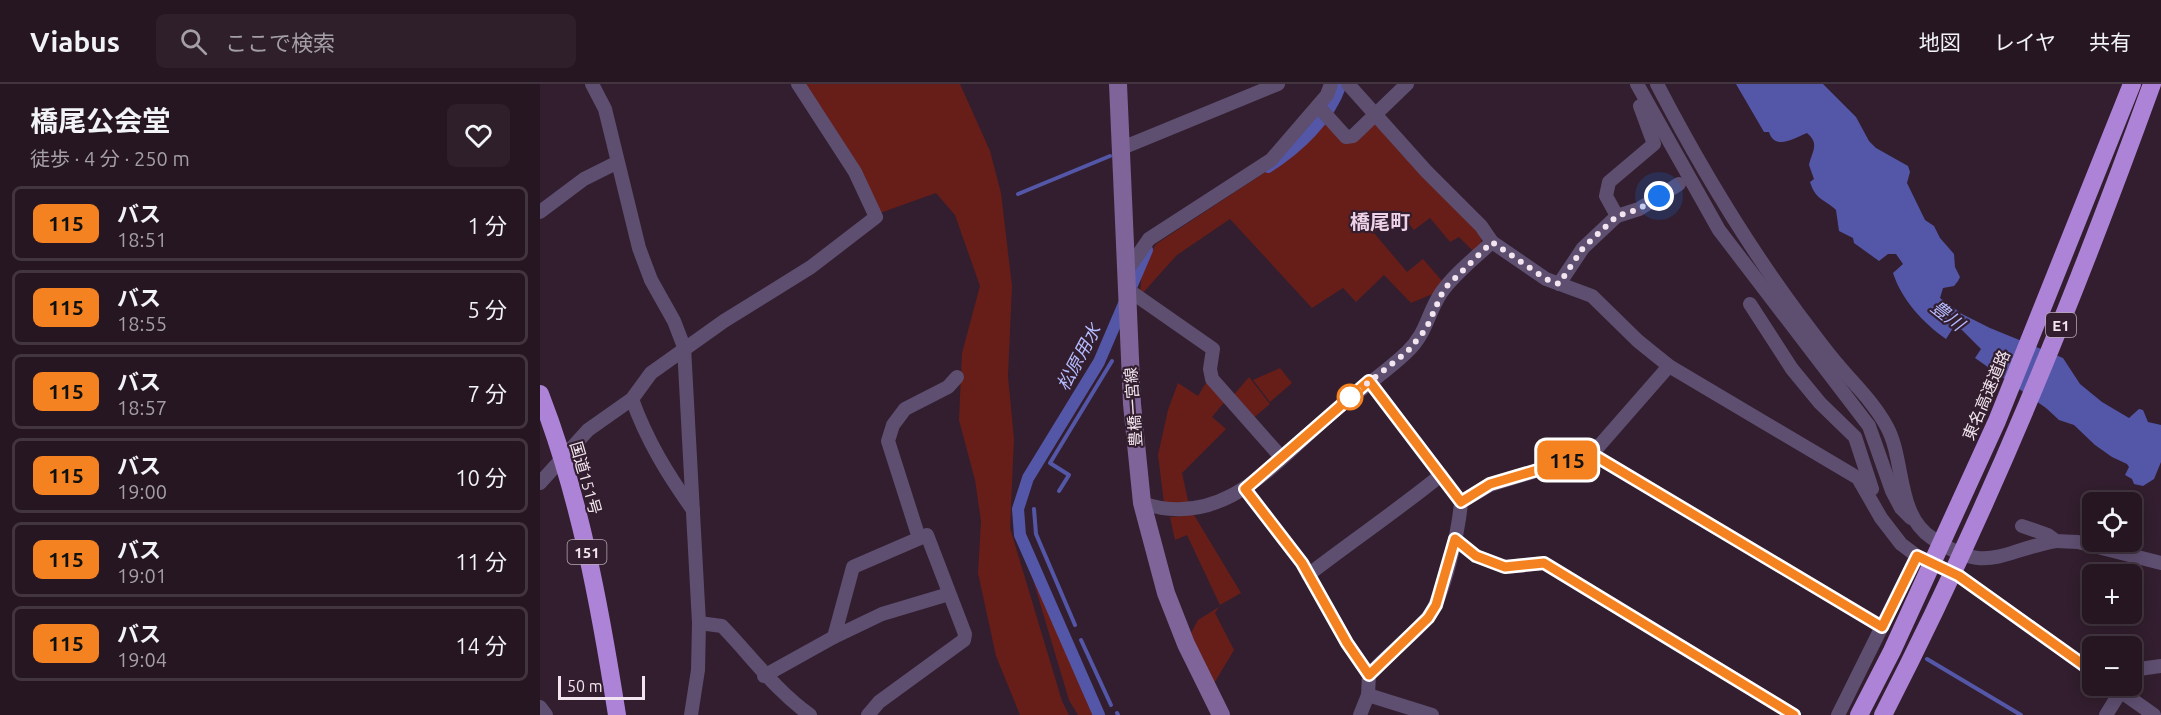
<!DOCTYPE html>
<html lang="ja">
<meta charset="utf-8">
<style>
body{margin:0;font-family:Ubuntu,"Noto Sans JP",sans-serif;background:#2e1f2a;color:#f1f3f6;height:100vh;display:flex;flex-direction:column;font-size:22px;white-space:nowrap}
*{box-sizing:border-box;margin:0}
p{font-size:20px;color:#a49fa5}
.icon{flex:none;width:33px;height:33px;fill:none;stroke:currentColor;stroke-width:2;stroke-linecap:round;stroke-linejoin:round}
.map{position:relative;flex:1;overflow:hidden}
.details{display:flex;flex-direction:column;background:#261622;width:540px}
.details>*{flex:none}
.badge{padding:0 12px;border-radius:9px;font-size:21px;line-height:39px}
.controls{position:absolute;left:1542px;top:408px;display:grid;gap:12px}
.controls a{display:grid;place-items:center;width:60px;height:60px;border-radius:9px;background:#261622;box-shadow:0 3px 15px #0003,0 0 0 2px #423540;font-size:30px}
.scale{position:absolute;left:18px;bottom:15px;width:87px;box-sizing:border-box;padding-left:6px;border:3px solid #f3e5ef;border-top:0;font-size:16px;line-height:21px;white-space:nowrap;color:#f3e5ef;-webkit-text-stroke:4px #321e2e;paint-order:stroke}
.you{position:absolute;width:30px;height:30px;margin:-15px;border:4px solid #fff;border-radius:50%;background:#1a73e8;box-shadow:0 0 0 9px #1a73e833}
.map>.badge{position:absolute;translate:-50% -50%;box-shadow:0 0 0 3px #fff}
.round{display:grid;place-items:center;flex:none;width:63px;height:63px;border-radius:9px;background:#2e1f2a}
.headline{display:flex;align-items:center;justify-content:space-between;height:102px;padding:0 30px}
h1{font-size:28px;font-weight:700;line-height:45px}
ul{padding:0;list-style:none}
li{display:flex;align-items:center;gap:18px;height:75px;margin:0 12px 9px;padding:0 18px;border:3px solid #423540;border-radius:9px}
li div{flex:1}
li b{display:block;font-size:22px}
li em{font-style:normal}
li .badge{min-width:66px;font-weight:700;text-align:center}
header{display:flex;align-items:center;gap:36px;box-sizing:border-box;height:84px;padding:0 30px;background:#261622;border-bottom:2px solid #423540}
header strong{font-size:28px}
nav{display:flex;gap:33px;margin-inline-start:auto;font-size:21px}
.search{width:420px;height:54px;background:#2e1f2a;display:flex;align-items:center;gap:15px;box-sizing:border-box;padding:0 21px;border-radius:9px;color:#a49fa5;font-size:22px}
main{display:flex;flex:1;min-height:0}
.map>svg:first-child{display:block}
.green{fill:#671e19}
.water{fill:#5457a8}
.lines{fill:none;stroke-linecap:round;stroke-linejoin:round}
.stream{stroke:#5457a8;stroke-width:4}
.canal{stroke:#5457a8;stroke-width:12}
.street{stroke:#5e4e70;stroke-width:14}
.secondary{stroke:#7e6499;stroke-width:18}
.highway{stroke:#ad83d7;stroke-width:18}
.line-casing{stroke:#fff;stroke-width:14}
.line{stroke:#f58220;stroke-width:9}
.walk{stroke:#f3e5ef;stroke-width:6;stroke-dasharray:0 10.8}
.stop-dot{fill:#fff;stroke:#f58220;stroke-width:3}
.labels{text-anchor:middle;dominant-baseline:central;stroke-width:4.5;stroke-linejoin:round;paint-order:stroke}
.shield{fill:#321e2e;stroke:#b9a9b5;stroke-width:1.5}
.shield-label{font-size:15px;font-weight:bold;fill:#f3e5ef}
.street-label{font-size:16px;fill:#f3e5ef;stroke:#321e2e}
.water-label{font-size:18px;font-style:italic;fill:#b5bcff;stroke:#321e2e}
.quarter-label{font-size:20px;font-weight:bold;fill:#eed3e8;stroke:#321e2e}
</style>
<header>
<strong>Viabus</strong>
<div class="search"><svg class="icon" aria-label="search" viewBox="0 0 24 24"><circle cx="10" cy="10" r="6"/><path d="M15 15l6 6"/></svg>ここで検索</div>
<nav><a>地図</a><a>レイヤ</a><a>共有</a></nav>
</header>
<main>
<section class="details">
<div class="headline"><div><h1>橋尾公会堂</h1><p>徒歩 · 4 分 · 250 m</p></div><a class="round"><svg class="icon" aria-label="heart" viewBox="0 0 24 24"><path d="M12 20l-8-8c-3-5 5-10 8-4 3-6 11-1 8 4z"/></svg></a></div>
<ul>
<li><span class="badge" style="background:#f58220;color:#111">115</span><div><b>バス</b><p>18:51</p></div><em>1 分</em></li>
<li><span class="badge" style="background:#f58220;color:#111">115</span><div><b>バス</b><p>18:55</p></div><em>5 分</em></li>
<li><span class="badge" style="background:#f58220;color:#111">115</span><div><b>バス</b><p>18:57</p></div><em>7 分</em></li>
<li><span class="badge" style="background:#f58220;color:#111">115</span><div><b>バス</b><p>19:00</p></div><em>10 分</em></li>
<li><span class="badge" style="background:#f58220;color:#111">115</span><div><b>バス</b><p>19:01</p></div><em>11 分</em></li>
<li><span class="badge" style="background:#f58220;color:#111">115</span><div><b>バス</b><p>19:04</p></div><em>14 分</em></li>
</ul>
</section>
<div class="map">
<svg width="1621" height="631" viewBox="0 0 1621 631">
<rect width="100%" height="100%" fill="#321e2e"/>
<!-- green -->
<g class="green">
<path d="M 263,0 L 420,0 L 450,67 L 461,109 L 472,202 L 468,292 L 474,355 L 470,444 L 522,617 L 529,631 L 480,631 L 456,572 L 438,489 L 441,437 L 435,396 L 419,336 L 422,269 L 440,202 L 415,131 L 396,109 L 340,129 L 320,86 Z"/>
<path d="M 785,34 L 799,50 L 833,36 L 941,151 L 941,160 L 933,167 L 919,153 L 910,158 L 890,134 L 874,146 L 858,127 L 834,149 L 867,188 L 883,175 L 903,198 L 895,209 L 871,219 L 844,191 L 816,218 L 803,204 L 772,224 L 690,135 L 637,171 L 600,212 L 602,183 L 616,160 L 747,74 Z"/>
<path d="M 740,284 L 752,299 L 730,318 L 713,296 Z"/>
<path d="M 709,293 L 730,320 L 712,335 L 693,312 Z"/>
<path d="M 669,294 L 686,316 L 672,333 L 686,345 L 642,389 L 649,421 L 624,419 L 618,371 L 628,326 L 638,299 L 658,312 Z"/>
<path d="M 654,431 L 701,509 L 680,521 L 647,451 L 635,456 L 630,433 Z"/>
<path d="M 488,479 L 552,628 L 554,631 L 538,631 L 529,616 Z"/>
<path d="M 679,523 L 675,529 L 694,566 L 673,601 L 651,549 L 658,536 Z"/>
</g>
<!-- water -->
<path class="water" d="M 1196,0 L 1283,0 L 1316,33 L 1329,57 L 1336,64 L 1368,82 L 1370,88 L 1367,99 L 1385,136 L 1394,142 L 1400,154 L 1414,170 L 1415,183 L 1420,193 L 1418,197 L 1414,202 L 1403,204 L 1400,214 L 1422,230 L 1450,244 L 1523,274 L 1540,300 L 1562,318 L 1589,334 L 1599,325 L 1603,326 L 1608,338 L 1621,341 L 1621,378 L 1614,395 L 1603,402 L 1594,400 L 1592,395 L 1585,391 L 1589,383 L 1587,380 L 1572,373 L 1555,361 L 1534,341 L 1519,336 L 1506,324 L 1435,274 L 1441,265 L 1422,246 L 1413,244 L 1406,255 C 1382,238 1362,216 1353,189 L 1363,180 L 1356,170 L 1348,170 L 1339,177 L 1314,159 L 1313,154 L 1299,147 L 1296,126 C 1285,115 1276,117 1270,98 L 1274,95 L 1269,81 C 1272,67 1280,60 1267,49 C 1254,54 1235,67 1229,48 L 1224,48 Z"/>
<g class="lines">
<!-- stream -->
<g class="stream">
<path d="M 478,110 L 570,72"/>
<path d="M 519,407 L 529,391 L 510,379 L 572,277"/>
<path d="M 494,425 L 496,450 L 535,541"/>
<path d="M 541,556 L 571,621"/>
<path d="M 1387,575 L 1481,631"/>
<path d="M 577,629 L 578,631"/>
</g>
<!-- canal -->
<g class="canal">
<path d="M 728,83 C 758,64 789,35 801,0"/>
<path d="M 559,631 L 480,451 L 478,425 L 488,394 L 559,278 L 607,166"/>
</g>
<!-- street -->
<g class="street">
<path d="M 52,0 L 65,25 L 99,164 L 111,196 L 134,237 L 144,263 L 159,539 L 158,586 L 151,631"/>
<path d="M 808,0 L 886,87 L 941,142 L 952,158 L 1006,195 L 1052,212 L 1098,257 L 1129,282 L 1318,394 L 1341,434 L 1361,460 L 1377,472 L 1419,492 L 1552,587"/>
<path d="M 1097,0 L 1179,146 L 1329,342 L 1352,407 L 1361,424 L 1371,434"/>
<path d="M 1117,0 C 1158,79 1204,156 1257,228 C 1271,246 1284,265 1299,282 C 1315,301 1335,320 1347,343 C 1365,376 1356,431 1392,454 C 1449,492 1459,467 1516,457"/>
<path d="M 778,22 L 806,53 L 813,52 L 867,0"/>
<path d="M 582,64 L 738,0"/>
<path d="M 0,128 L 44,95 L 76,79"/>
<path d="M 1077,132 L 1099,125 L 1139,100"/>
<path d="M 586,188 L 609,155 L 731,76 L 787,11 L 791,0"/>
<path d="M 1019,200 L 1043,164 L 1077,132 L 1066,112 L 1069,98 L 1114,60 L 1100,22"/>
<path d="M 587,205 L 673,265 L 670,285 L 672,295 L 741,373"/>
<path d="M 1210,220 L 1252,285 L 1280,319 L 1315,353 L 1332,405"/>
<path d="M 92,315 C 107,357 128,391 153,426"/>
<path d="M 1052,370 L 1342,543"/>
<path d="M 0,399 L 48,346 L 92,315 L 111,289 L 184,237 L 271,183 L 336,133 L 315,88 L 258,0"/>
<path d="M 705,405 L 762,479 L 807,559 L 829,591"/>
<path d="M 921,418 L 950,401 L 1052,370 L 1129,282"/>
<path d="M 602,419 C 684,447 736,377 792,329 C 816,308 844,290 867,268 C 887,249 887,230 901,209 C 914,190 935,174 952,158"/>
<path d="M 1482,442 L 1508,451 L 1516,457 L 1538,458 L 1621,479"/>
<path d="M 379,454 L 348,357 L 353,341 L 365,325 L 408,303 L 417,293"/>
<path d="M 915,455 L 936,472 L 965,483 L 1004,479 L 1254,631"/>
<path d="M 768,491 C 812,457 858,426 901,391"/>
<path d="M 159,539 L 182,542 C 212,573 235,606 270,631"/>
<path d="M 294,553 L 342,530 L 409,510"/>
<path d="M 1592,589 L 1599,585 L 1621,582"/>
<path d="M 224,592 L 294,553 L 313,483 L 387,451 L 425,550 L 424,556 L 339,618 L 328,631"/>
<path d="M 1573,602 L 1614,631"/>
<path d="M 828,611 L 892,631"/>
<path d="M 0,623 L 6,631"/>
<path d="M 820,631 L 828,611 L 829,591 C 847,570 871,554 888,533 C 904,513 919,445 921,418 L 829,297"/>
<path d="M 1298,631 L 1377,472"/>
<path d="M 1566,631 L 1584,602"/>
</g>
<!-- secondary -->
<path class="secondary" d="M 578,0 L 592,320 L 602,419 L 626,509 L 646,560 L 681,631"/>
<!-- highway -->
<g class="highway">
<path d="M 0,310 C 40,413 60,523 77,631"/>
<path d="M 1319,631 L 1352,567 L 1457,337 L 1592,0"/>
<path d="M 1343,631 C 1448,427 1534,215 1612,0"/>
</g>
</g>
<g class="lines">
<defs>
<path id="line" d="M 1254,631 L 1004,479 L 965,483 L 936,472 L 915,455 L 896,521 L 888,534 L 829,591 L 807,559 L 762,479 L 705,405 L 829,297 L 921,418 L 950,400 L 1052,370 L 1342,543 L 1377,472 L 1419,492 L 1552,587"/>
</defs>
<!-- line casing -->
<use href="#line" class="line-casing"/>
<!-- line -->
<use href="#line" class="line"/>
<!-- walk -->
<path class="walk" d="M 810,313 L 867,268 L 886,245 L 904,205 L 952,158 L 1006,195 L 1019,200 L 1043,164 L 1077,132 L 1099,125 L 1119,112"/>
</g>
<!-- markers -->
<circle class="stop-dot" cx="810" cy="313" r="12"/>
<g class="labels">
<!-- shield labels -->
<g class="shield">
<rect x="1506" y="229" width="30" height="24" rx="4.5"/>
<rect x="27.5" y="456" width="39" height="24" rx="4.5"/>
</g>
<g class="shield-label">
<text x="1521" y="241">E1</text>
<text x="47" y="468">151</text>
</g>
<!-- street labels -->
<g class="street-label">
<text transform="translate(1446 311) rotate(-67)">東名高速道路</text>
<text transform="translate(593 323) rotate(-94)">豊橋一宮線</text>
<text transform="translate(46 394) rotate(74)">国道151号</text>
</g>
<!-- water labels -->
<g class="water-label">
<text transform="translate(1408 231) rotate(38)">豊川</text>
<text transform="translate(538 273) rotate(-62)">松原用水</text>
</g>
<!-- quarter labels -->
<g class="quarter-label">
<text x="840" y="137">橋尾町</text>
</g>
</g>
</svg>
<div class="controls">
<a><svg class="icon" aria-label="locate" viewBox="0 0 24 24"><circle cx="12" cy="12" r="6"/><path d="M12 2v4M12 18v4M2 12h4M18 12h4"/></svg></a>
<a>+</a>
<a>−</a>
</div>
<div class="scale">50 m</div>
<div class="you" style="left:1119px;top:112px"></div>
<b class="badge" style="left:1027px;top:376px;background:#f58220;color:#111">115</b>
</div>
</main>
